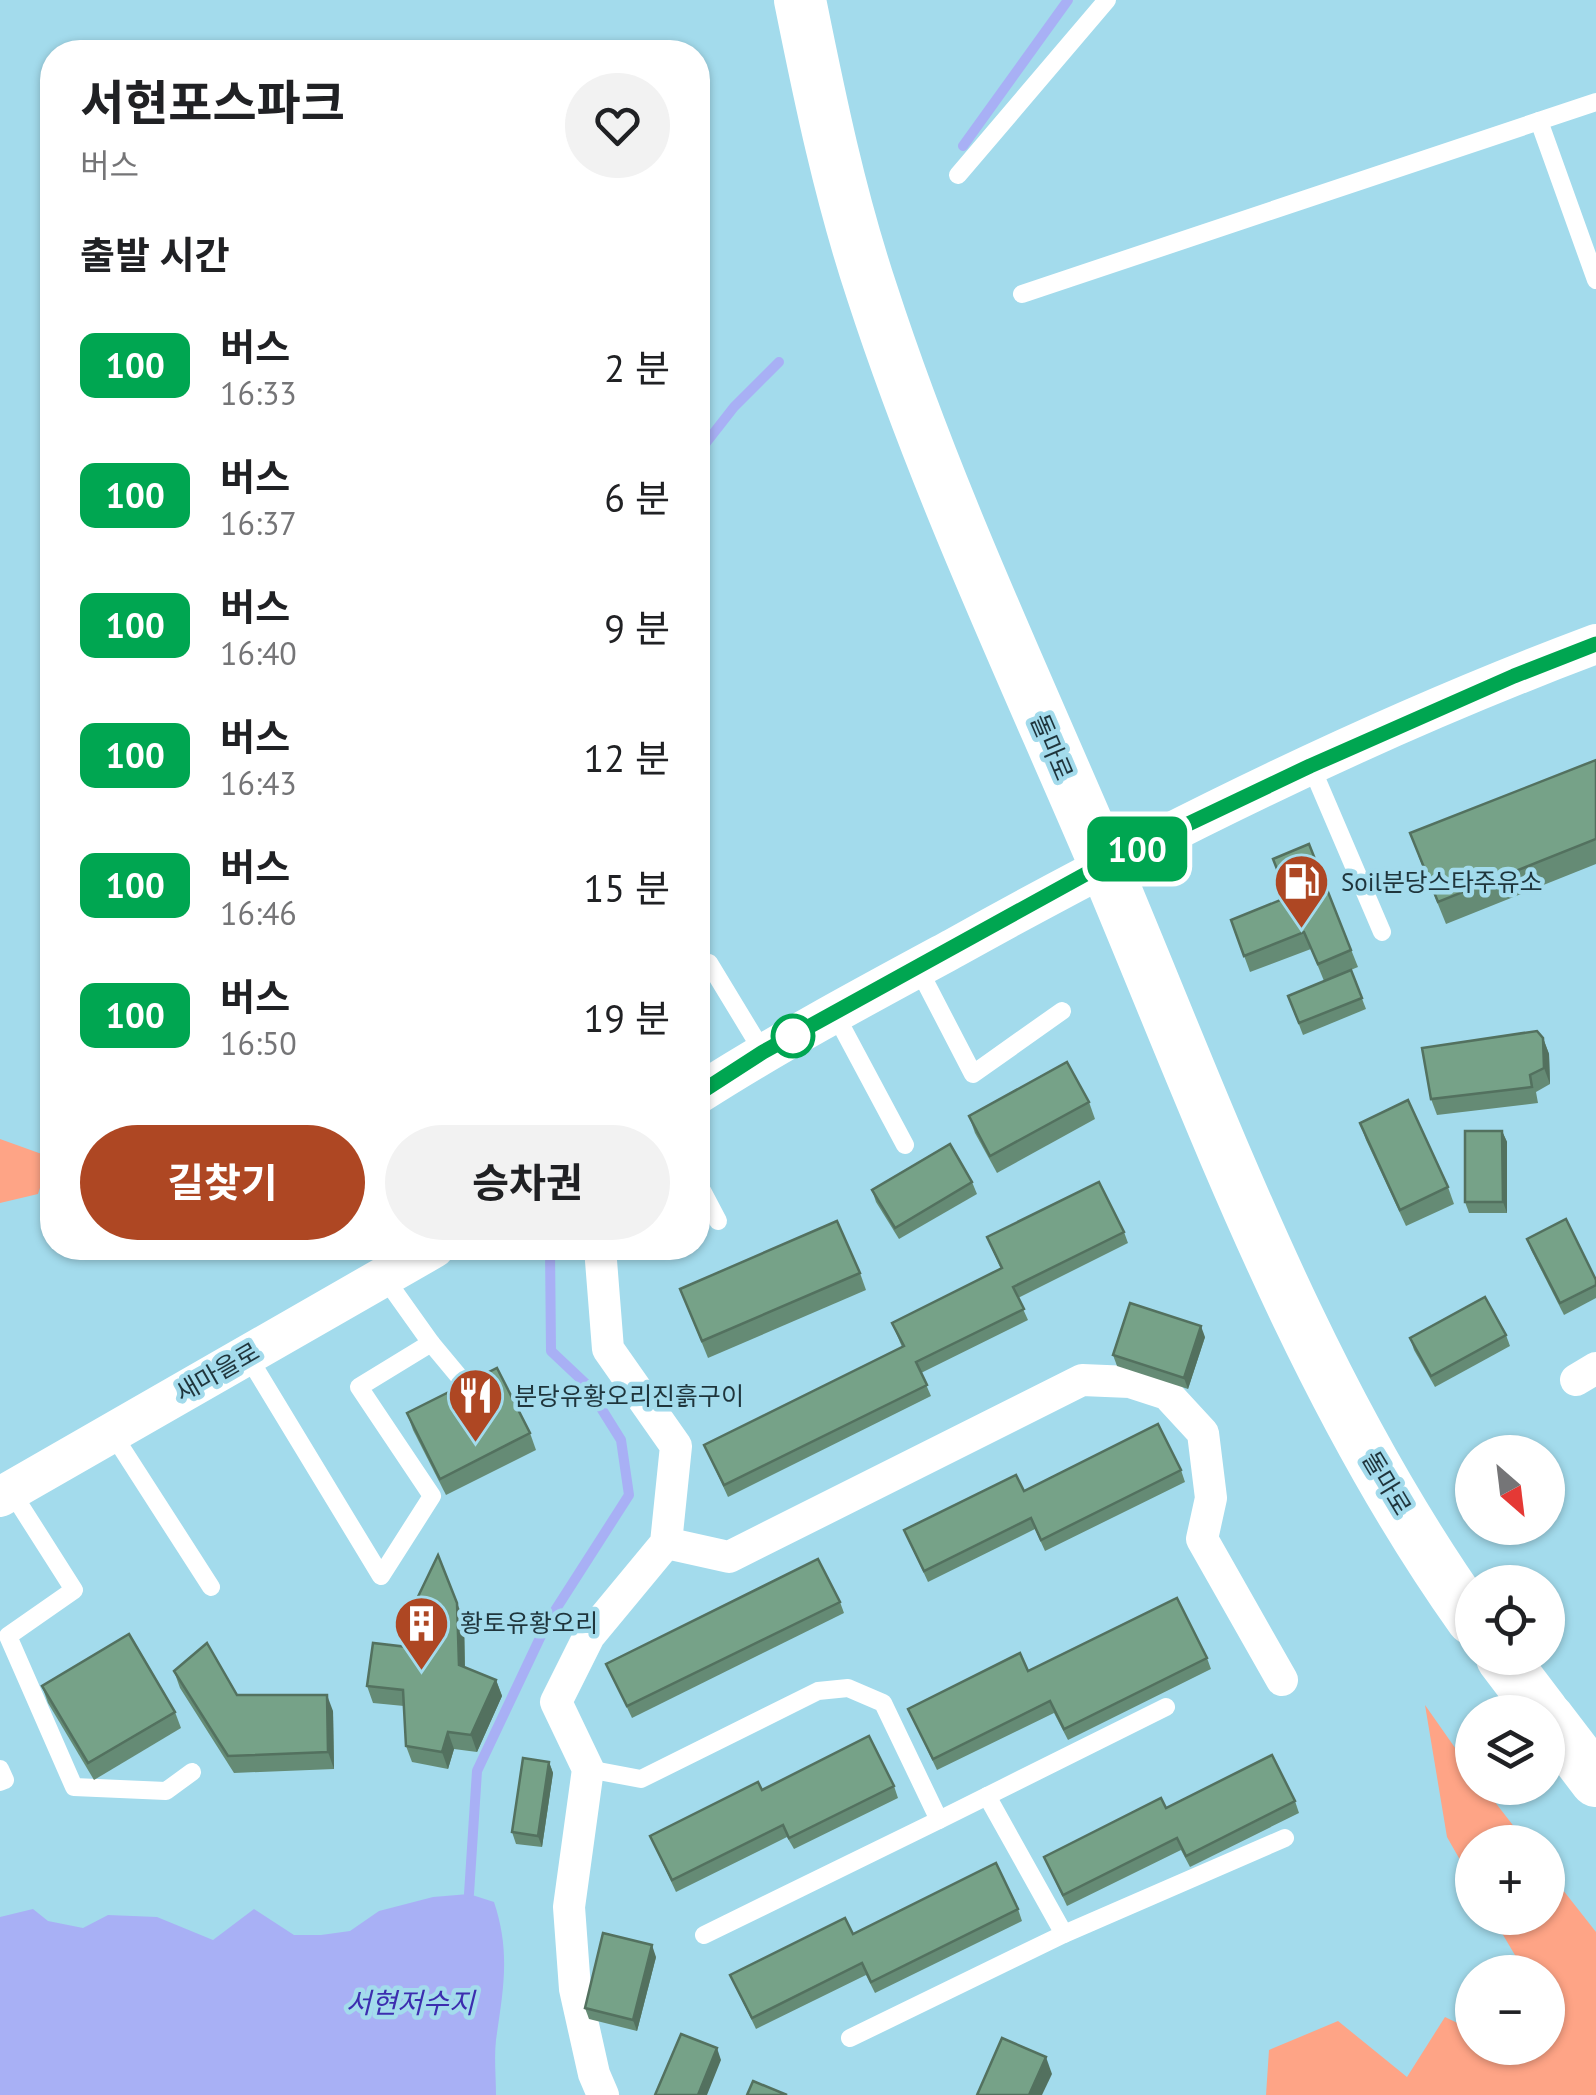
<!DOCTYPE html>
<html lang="ko">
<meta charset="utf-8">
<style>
body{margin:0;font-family:"PT Sans","Noto Sans KR",sans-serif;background:#f2f2f2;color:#202124;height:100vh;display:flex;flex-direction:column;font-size:38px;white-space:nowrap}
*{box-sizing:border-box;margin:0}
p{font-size:32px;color:#757577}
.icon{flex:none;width:55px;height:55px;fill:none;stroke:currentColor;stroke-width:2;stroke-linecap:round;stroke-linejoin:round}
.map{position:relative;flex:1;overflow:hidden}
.side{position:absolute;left:40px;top:40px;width:670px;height:1220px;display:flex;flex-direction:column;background:#fff;border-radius:40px;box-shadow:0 2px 8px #0004}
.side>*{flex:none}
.badge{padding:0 20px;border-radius:15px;font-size:35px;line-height:65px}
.needle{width:65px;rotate:152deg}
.tools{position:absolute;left:1455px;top:1435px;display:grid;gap:20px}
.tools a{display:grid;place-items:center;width:110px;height:110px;border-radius:50%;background:#fff;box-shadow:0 2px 8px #0004;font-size:50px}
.map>.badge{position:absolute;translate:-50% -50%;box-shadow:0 0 0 5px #fff}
h2{padding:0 40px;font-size:38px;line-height:90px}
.round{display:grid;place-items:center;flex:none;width:105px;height:105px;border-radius:52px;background:#f2f2f2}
.overview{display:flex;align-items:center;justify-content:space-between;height:170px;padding:0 40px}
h1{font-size:48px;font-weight:700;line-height:75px}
.cta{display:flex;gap:20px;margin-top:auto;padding:20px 40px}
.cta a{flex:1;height:115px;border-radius:60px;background:#ae4723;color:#fff;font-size:40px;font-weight:700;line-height:115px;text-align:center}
.cta a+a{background:#f2f2f2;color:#202124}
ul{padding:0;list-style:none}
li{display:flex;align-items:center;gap:30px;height:130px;padding:0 40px}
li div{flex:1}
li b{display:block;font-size:38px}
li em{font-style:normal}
li .badge{min-width:110px;font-weight:700;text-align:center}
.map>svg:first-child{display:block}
.green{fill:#fea486}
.water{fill:#a8b0f5}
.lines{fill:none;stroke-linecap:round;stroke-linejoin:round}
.stream{stroke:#a8b0f5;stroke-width:10}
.service{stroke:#fff;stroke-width:18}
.minor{stroke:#fff;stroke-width:32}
.tertiary{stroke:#fff;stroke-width:40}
.primary{stroke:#fff;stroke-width:52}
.wall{fill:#658b75}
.shaded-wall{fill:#53715f}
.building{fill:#76a288;stroke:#53715f;stroke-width:2.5}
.line-casing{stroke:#fff;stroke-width:22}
.line{stroke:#00a651;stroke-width:15}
.stop-dot{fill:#fff;stroke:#00a651;stroke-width:5}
.labels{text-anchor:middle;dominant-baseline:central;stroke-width:9;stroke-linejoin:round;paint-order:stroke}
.street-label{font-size:25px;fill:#1f353c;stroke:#a3dbec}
.poi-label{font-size:25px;fill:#1f353c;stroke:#a3dbec;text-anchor:start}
.water-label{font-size:28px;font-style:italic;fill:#3c2daf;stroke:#a3dbec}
</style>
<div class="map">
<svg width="1596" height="2095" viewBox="0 0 1596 2095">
<rect width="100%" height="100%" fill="#a3dbec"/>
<!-- green -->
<g class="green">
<path d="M 0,1139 L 50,1157 L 38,1194 L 0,1203 Z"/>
<path d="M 1425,1705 L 1472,1772 L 1472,1788 L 1484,1788 L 1526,1842 L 1472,1842 L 1472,1881 L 1447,1837 Z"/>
<path d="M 1548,1871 L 1596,1932 L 1596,2095 L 1266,2095 L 1269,2050 L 1338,2021 L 1407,2077 L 1445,2017 L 1472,2030 L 1472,2048 L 1548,2048 L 1548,1972 L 1525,1972 L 1493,1918 L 1548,1918 Z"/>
</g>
<!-- water -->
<path class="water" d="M 469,1894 L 494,1902 C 511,1953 503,1990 496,2040 C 494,2058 496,2077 496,2095 L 0,2095 L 0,1917 L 33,1909 L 48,1921 L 83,1928 L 108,1915 L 157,1917 L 213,1940 L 254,1909 L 294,1935 L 321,1935 L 350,1931 L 379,1911 L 433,1897 Z"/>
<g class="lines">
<!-- stream -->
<g class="stream">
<path d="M 963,146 L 1068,0"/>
<path d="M 698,453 L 734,407 L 779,362"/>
<path d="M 469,1894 L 477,1771 L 547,1623 L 629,1495 L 621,1440 L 586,1384 L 551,1351 L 550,1248"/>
</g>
<!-- service -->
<g class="service">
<path d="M 1539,121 L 1596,280"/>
<path d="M 958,175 L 1107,0"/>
<path d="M 1022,294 L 1596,102"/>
<path d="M 1311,766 L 1382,932"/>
<path d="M 709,963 L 763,1052"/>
<path d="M 918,968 L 973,1074 L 1062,1011"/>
<path d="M 835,1014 L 905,1145"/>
<path d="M 698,1183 L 718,1221"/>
<path d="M 431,1343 L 476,1397"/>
<path d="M 247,1355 L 381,1576 L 432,1496 L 359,1387 L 431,1343 L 384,1277"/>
<path d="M 112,1433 L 211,1587"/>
<path d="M 11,1491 L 74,1590 L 8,1636 L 74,1787 L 166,1791 L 192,1772"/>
<path d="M 0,1769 L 5,1780 L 0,1782"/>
<path d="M 588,1769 L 641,1779 L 818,1691 L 848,1688 L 883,1703 L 939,1820 L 704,1935"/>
<path d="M 939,1820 L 1166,1707"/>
<path d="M 1064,1934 L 1285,1838"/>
<path d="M 850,2038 L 1064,1934 L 987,1796"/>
</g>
<!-- minor -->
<g class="minor">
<path d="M 600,1248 L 608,1349 L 676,1446 L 666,1543 L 589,1636 L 556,1702 L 588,1769 L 569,1907 L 575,1989 L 594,2074 L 603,2095"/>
<path d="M 1576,1380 L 1596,1368"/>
<path d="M 666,1543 L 729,1557 L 1082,1380 L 1130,1382 L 1167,1394 L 1203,1433 L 1211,1498 L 1202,1539 L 1282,1680"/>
</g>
<!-- tertiary -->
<g class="tertiary">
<path d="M 698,1094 C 781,1041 867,995 954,948 C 1160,833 1374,727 1596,644"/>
<path d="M 0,1497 L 434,1248"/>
</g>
<!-- primary -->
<g class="primary">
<path d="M 800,0 C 820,99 840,196 872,292 C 936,489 1024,675 1105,865 C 1213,1122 1309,1390 1472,1619"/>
<path d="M 1502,1658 L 1543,1712"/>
<path d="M 1548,1718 L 1596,1781"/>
</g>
</g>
<!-- wall -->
<g class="wall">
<path d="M 1596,760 L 1596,864 L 1446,924 L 1418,855 Z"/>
<path d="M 1309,844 L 1358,967 L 1324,981 L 1311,949 L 1250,972 L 1231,920 L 1287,898 Z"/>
<path d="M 1351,970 L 1366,1009 L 1303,1035 L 1288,996 Z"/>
<path d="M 1543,1038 L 1549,1054 L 1550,1084 L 1536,1092 L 1538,1103 L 1437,1115 L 1431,1099 Z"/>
<path d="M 1089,1102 L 1095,1119 L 997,1173 L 975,1133 L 969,1116 Z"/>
<path d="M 1360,1123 L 1448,1187 L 1454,1204 L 1406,1226 L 1366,1140 Z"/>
<path d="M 1502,1131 L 1507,1142 L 1507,1213 L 1469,1213 L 1465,1202 Z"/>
<path d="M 972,1182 L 977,1194 L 899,1239 L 876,1202 L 872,1190 Z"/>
<path d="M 1124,1232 L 1128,1243 L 1018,1298 L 1028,1320 L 921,1373 L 931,1396 L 728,1497 L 704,1445 L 902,1347 L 892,1323 L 1001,1269 L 987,1237 Z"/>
<path d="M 1527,1239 L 1596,1280 L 1596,1298 L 1564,1315 L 1531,1250 Z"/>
<path d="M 860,1273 L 866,1290 L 708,1358 L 680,1289 Z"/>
<path d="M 1506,1335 L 1510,1346 L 1435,1387 L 1414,1350 L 1410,1338 Z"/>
<path d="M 1205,1337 L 1188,1389 L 1117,1366 L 1113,1355 Z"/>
<path d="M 407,1413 L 530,1433 L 536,1450 L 446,1495 L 413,1430 Z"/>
<path d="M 1181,1470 L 1185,1482 L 1045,1551 L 1035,1529 L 928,1582 L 904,1530 L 1024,1491 Z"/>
<path d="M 840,1602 L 844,1613 L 632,1718 L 606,1664 Z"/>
<path d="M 464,1620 L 465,1667 L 496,1680 L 502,1696 L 477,1752 L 454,1749 L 448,1769 L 412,1762 L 406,1746 L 404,1706 L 373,1703 L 367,1686 L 408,1647 Z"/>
<path d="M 1207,1658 L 1211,1669 L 1068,1740 L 1054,1713 L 937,1770 L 908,1709 L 1028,1671 Z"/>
<path d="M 174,1671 L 237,1695 L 333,1711 L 334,1769 L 234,1773 L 180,1688 Z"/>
<path d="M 42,1686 L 175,1712 L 181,1728 L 94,1780 L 48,1703 Z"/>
<path d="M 549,1762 L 553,1773 L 542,1847 L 516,1844 L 512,1832 Z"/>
<path d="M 894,1786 L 898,1798 L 794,1849 L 787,1837 L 676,1892 L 650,1836 L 762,1790 Z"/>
<path d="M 1295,1801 L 1299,1813 L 1190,1867 L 1181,1850 L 1067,1906 L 1044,1857 L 1166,1808 Z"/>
<path d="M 1018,1909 L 1022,1921 L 875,1993 L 866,1975 L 756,2029 L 730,1975 L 853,1934 Z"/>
<path d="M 656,1957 L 637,2031 L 589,2019 L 585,2008 Z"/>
</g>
<!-- shaded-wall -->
<g class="shaded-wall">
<path d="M 1543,1038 L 1549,1054 L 1550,1084 L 1544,1068 Z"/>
<path d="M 1502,1131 L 1507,1142 L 1507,1213 L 1503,1202 Z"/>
<path d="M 1201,1326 L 1205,1337 L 1188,1389 L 1184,1378 Z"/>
<path d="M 457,1603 L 464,1620 L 465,1682 L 459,1665 Z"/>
<path d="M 496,1680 L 502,1696 L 477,1752 L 471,1735 Z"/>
<path d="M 327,1695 L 333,1711 L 334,1769 L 328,1752 Z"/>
<path d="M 448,1732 L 454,1749 L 448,1769 L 442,1752 Z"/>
<path d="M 549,1762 L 553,1773 L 542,1847 L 538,1836 Z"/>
<path d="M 652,1945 L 656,1957 L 637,2031 L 633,2020 Z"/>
<path d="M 717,2048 L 721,2060 L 707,2095 L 698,2095 Z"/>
<path d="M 1046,2057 L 1052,2074 L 1042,2095 L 1029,2095 Z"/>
</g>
<!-- building -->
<g class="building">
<path d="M 1596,760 L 1596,839 L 1438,902 L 1410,833 Z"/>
<path d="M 1309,844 L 1351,950 L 1318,964 L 1304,932 L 1244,956 L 1231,920 L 1288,897 L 1273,859 Z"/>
<path d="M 1351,970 L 1362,998 L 1299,1023 L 1288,996 Z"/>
<path d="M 1537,1031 L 1543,1038 L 1544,1068 L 1530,1075 L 1532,1087 L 1431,1099 L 1422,1048 Z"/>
<path d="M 1067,1062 L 1089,1102 L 990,1156 L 969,1116 Z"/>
<path d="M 1408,1100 L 1448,1187 L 1400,1210 L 1360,1123 Z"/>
<path d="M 1465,1131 L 1502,1131 L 1503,1202 L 1465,1202 Z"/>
<path d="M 950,1144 L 972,1182 L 895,1228 L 872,1190 Z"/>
<path d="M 1099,1182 L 1124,1232 L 1013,1287 L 1024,1309 L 916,1362 L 927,1385 L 724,1485 L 704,1445 L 904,1346 L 892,1323 L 1002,1268 L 987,1237 Z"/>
<path d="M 1566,1219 L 1596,1280 L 1596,1285 L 1560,1303 L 1527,1239 Z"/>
<path d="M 837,1221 L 860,1273 L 702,1341 L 680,1289 Z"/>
<path d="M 1485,1297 L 1506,1335 L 1431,1376 L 1410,1338 Z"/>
<path d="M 1130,1303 L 1201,1326 L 1184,1378 L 1113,1355 Z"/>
<path d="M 497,1368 L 530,1433 L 440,1479 L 407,1413 Z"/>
<path d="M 1158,1424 L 1181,1470 L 1041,1540 L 1031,1518 L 924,1571 L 904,1530 L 1016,1475 L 1024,1491 Z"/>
<path d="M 438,1555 L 457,1603 L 459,1665 L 496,1680 L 471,1735 L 448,1732 L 442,1752 L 406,1746 L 403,1690 L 367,1686 L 373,1643 L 408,1647 L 413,1607 Z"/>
<path d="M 818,1559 L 840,1602 L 627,1706 L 606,1664 Z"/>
<path d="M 1177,1598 L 1207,1658 L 1064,1729 L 1050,1701 L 933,1759 L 908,1709 L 1020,1653 L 1028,1671 Z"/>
<path d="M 129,1634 L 175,1712 L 88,1763 L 42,1686 Z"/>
<path d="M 207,1643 L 237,1695 L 327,1695 L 328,1752 L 228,1756 L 174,1671 Z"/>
<path d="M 869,1736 L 894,1786 L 789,1838 L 783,1825 L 672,1880 L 650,1836 L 758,1782 L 762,1790 Z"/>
<path d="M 1272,1755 L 1295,1801 L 1186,1856 L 1177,1838 L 1063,1895 L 1044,1857 L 1161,1798 L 1166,1808 Z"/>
<path d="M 523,1758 L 549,1762 L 538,1836 L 512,1832 Z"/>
<path d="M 996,1863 L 1018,1909 L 871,1982 L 862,1963 L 752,2018 L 730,1975 L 845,1918 L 853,1934 Z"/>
<path d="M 603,1933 L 652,1945 L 633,2020 L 585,2008 Z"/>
<path d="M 681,2034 L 717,2048 L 698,2095 L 655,2095 Z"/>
<path d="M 1002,2038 L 1046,2057 L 1029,2095 L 977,2095 Z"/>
<path d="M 753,2081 L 787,2095 L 747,2095 Z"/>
</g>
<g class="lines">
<defs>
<path id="line" d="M 698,1094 L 763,1052 L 1104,864 L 1310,766 L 1514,676 L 1596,644"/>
</defs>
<!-- line casing -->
<use href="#line" class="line-casing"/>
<!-- line -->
<use href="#line" class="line"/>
</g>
<!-- icons -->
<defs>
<symbol id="fuel-pin" viewBox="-11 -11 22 30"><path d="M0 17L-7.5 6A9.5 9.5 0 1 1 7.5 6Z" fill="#ae4723" stroke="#a3dbec"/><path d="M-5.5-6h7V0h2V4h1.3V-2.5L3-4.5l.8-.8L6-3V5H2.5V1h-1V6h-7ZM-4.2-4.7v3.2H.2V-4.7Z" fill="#fff"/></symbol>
<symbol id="restaurant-pin" viewBox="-11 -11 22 30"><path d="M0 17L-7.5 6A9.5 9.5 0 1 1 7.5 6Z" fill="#ae4723" stroke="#a3dbec"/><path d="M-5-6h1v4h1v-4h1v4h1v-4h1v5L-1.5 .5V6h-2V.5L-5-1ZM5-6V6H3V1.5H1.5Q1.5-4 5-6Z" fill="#fff"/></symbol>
<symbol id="building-pin" viewBox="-11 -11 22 30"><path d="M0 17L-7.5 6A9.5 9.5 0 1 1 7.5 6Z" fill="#ae4723" stroke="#a3dbec"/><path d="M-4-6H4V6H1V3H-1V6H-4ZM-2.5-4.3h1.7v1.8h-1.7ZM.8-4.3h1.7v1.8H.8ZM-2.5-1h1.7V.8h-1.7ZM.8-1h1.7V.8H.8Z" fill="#fff"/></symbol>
</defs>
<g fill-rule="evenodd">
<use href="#fuel-pin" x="1270" y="850" width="63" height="86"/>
<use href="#restaurant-pin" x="444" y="1364" width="63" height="86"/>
<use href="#building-pin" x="390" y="1592" width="63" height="86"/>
</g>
<!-- markers -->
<circle class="stop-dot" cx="793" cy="1036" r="20"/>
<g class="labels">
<!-- street labels -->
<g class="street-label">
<text transform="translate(1052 747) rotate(67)">돌마로</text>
<text transform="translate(217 1372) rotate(-30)">새마을로</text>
<text transform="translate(1387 1483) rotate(59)">돌마로</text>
</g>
<!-- poi labels -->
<g class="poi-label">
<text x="1341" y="882">Soil분당스타주유소</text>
<text x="514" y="1396">분당유황오리진흙구이</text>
<text x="460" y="1623">황토유황오리</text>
</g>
<!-- water labels -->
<g class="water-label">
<text x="410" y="2002">서현저수지</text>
</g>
</g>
</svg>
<div class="tools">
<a><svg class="needle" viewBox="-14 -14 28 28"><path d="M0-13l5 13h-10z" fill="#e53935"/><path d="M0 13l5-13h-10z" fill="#757577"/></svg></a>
<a><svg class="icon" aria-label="locate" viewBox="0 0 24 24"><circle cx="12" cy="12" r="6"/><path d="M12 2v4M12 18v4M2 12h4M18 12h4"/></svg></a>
<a><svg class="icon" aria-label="layers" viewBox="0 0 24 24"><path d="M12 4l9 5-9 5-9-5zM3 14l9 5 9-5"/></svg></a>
<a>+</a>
<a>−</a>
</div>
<b class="badge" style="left:1137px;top:849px;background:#00a651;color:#fff">100</b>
<section class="side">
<div class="overview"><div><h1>서현포스파크</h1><p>버스</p></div><a class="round"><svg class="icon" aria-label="heart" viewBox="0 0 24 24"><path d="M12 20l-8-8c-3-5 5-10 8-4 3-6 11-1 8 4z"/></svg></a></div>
<h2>출발 시간</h2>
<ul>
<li><span class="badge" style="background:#00a651;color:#fff">100</span><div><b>버스</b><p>16:33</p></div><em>2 분</em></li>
<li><span class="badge" style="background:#00a651;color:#fff">100</span><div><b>버스</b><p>16:37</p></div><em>6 분</em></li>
<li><span class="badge" style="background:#00a651;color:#fff">100</span><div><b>버스</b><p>16:40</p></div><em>9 분</em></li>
<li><span class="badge" style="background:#00a651;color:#fff">100</span><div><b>버스</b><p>16:43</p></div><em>12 분</em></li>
<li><span class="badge" style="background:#00a651;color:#fff">100</span><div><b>버스</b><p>16:46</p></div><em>15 분</em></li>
<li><span class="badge" style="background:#00a651;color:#fff">100</span><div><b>버스</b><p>16:50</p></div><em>19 분</em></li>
</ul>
<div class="cta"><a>길찾기</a><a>승차권</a></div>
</section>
</div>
